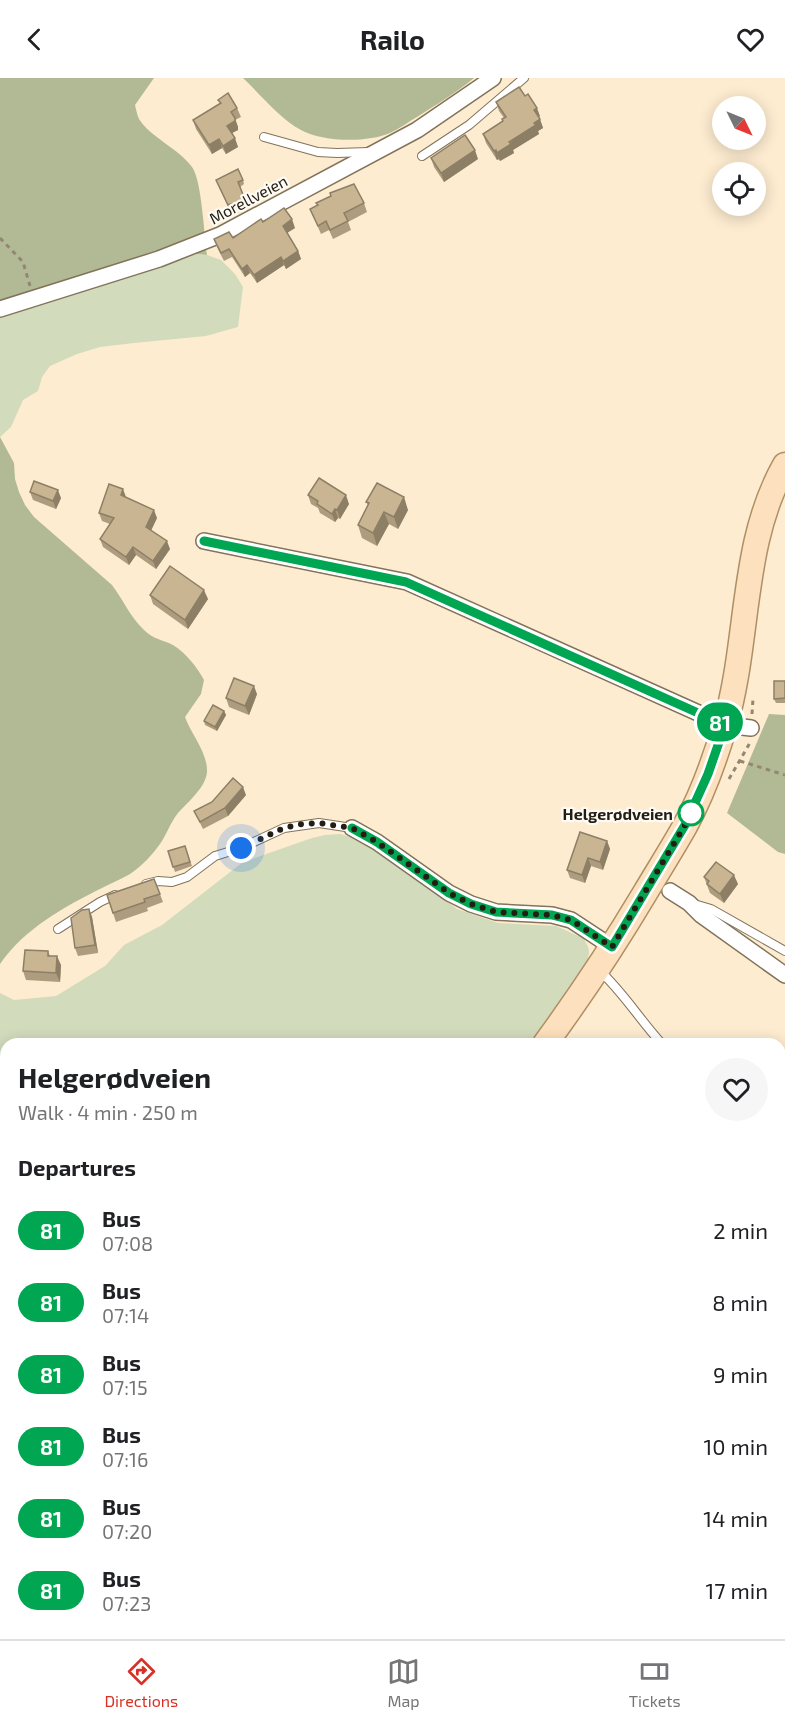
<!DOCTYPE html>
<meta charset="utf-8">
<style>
body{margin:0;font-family:"Exo 2",sans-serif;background:#f6f6f6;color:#202124;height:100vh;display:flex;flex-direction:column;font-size:22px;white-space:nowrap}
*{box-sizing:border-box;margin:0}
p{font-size:20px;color:#757577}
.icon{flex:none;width:33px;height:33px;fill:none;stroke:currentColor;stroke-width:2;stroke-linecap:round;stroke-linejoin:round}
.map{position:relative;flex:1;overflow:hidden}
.sheet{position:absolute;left:0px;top:960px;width:786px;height:602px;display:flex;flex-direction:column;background:#fff;border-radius:18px 18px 0 0;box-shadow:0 3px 15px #0003}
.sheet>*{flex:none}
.badge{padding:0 12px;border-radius:20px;font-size:21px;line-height:39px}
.needle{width:39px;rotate:133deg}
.tools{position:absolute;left:712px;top:18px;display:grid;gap:12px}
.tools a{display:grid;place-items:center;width:54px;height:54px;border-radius:50%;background:#fff;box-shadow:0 3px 15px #0003;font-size:30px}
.you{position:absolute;width:30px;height:30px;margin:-15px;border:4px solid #fff;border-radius:50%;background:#1a73e8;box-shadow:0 0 0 9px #1a73e833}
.map>.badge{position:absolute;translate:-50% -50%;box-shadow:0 0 0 3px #fff}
h2{padding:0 18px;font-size:22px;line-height:54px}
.round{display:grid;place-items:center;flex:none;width:63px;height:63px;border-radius:32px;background:#f6f6f6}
.headline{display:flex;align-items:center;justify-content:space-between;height:102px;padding:0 18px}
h1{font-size:28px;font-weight:700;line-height:45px}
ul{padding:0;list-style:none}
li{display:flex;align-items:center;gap:18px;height:72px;padding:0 18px}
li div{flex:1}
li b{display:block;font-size:22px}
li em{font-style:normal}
li .badge{min-width:66px;font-weight:700;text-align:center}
header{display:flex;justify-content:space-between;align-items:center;height:78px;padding:0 18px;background:#fff;font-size:27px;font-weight:700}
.tab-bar{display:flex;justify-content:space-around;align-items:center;height:84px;border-top:2px solid #e0e0e0;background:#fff;font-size:16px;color:#757577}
.tab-bar a{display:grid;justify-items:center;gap:3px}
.tab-bar .selected{color:#d93025}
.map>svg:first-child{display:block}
.green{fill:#d3dbbd}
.forest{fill:#b1ba95}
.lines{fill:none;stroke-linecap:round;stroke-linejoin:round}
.lane-casing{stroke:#82735a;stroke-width:10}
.street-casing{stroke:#82735a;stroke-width:18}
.primary-casing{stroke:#af8f65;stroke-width:27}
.path{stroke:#938774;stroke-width:3;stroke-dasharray:4.5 4.5;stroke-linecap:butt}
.lane{stroke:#fff;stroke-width:8}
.street{stroke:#fff;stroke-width:15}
.primary{stroke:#fde0bd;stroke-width:24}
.wall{fill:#ad9c7e}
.shaded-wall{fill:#8d7f66}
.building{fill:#c9b592;stroke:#8d7f66;stroke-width:1.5}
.line-casing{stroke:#fff;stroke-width:14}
.line{stroke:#00a651;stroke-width:9}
.walk{stroke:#231d13;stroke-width:6;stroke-dasharray:0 10.8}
.stop-dot{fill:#fff;stroke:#00a651;stroke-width:3}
.labels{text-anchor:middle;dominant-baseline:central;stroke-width:4.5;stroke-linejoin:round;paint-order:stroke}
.street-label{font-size:16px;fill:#231d13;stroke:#fefbf5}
.stop-label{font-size:16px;font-weight:bold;fill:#231d13;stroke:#fefbf5;text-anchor:end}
</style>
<header><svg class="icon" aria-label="back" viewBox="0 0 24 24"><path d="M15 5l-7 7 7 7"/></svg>Railo<svg class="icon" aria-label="heart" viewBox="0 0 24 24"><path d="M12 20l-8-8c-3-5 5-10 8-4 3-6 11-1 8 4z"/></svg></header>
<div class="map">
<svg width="785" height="1561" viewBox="0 0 785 1561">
<rect width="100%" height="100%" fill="#fdecd0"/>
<!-- green -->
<g class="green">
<path d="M 190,175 L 207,177 L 221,182 L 235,196 L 243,209 L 238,249 L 206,258 L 134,265 L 100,269 L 77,276 L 50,288 L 42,299 L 38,313 L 23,322 L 11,349 L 0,359 L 0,236 Z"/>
<path d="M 340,756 L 355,760 L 380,774 L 457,831 L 498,845 L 556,848 L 583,860 C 585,863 589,869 589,873 C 591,890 544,952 532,966 L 6,966 L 6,1192 L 0,1186 L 0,915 L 14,922 L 56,918 L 105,888 L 124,867 L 162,847 L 243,784 L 312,760 L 325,757 Z"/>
</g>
<!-- forest -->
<g class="forest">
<path d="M 0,0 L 154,0 L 135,27 C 136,31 137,37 139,41 C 150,59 178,70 192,89 C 202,103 204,157 207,177 L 190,175 L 0,236 Z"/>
<path d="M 243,0 L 474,0 C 456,15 437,26 417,39 C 408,44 399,51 390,55 C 367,65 322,64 301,52 C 279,40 261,17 243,0 Z"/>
<path d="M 0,359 L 14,385 L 15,401 L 19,414 L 25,427 L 34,439 L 112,507 C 124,523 129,537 144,552 C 153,561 163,562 173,567 C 186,575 197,589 204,602 L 201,616 L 185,639 C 191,656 208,675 207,694 C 206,709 188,724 178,735 C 170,745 167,756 160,766 C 153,776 141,789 130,796 C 122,801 111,805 102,810 C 64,829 25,850 0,886 Z"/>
<path d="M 769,636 L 785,637 L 785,776 L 778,774 L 727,735 Z"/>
</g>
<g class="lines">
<defs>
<g id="lane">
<path d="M 264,59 L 318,74 L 337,75 L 369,74"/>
<path d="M 422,78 L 469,47 L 524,0"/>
<path d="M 146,806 L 158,803 L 172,804 L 187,799 L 215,778 L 241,770 L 284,750 L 319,745 L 352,750"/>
<path d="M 694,826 L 711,831 L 785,873"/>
<path d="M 58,851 L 100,824 L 115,817"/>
<path d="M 599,892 C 623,914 640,942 662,966"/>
<path d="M 780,1360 L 785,1364"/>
</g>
<g id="street">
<path d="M 0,231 L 159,181 L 220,157 L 417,52 L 493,0"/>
<path d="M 204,463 L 407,504 L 725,647 L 751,650"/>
<path d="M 352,750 L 377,764 L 449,815 L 471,826 L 496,834 L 552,837 L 571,842 L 612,869"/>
<path d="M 670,813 L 689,825 L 701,837 L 785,897"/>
</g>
<g id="primary">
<path d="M 545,966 C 581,917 614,867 645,815 C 658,793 672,771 685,748 C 702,717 715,681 725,647 C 750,562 740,466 785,387"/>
<path d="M 0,1434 L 6,1430"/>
</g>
</defs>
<!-- lane casing -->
<use href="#lane" class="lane-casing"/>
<!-- street casing -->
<use href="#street" class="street-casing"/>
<!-- primary casing -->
<use href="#primary" class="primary-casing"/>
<!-- path -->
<g class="path">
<path d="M 0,160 L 23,184 L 30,208"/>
<path d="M 752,636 L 753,621"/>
<path d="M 740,683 L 785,697"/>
<path d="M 729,701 L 751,663"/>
<path d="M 0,1467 L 6,1460"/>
<path d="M 780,1545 L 785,1550"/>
<path d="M 559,1561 L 564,1556"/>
</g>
<!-- lane -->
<use href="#lane" class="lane"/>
<!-- street -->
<use href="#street" class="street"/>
<!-- primary -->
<use href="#primary" class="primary"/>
</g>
<!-- wall -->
<g class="wall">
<path d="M 218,22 L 237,30 L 241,39 L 235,42 L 238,49 L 238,52 L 232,55 L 238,69 L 226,76 L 222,70 L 212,76 L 196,51 L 193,42 L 220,25 Z"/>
<path d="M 496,24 L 540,38 L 539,39 L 543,50 L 538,53 L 539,56 L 513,72 L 514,75 L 500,83 L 499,81 L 497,82 L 486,65 L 483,56 L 503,44 L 502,41 L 504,40 L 499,33 Z"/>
<path d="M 431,80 L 478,81 L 444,104 L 434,89 Z"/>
<path d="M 243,102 L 244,106 L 240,109 L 247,128 L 233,134 L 232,130 L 229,131 L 218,106 Z"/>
<path d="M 364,125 L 367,134 L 348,144 L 351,152 L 333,161 L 329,152 L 321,156 L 310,131 L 317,128 Z"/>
<path d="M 263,144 L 295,150 L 287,155 L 298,173 L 301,181 L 286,191 L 284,187 L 257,205 L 250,195 L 245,199 L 232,179 L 224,183 L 217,169 L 214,161 L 233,160 Z"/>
<path d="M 30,414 L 61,420 L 56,431 L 33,422 Z"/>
<path d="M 308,417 L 349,426 L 340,441 L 338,440 L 335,444 L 320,435 L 318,430 L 311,426 Z"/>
<path d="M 126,420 L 157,440 L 151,452 L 170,471 L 156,491 L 136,477 L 129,487 L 103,469 L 100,461 L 110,446 L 102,443 L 99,435 Z"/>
<path d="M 366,424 L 408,432 L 398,451 L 389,446 L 377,468 L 362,460 L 358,447 L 368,427 Z"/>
<path d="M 150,517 L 208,521 L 188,551 L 153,526 Z"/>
<path d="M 785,603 L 785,625 L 776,625 L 774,621 Z"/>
<path d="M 257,616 L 249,637 L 229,629 L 226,620 Z"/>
<path d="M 224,633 L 226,637 L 217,653 L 205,647 L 204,643 Z"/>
<path d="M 246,717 L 228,738 L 203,751 L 194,733 Z"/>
<path d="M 607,763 L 610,771 L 603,792 L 591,788 L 585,805 L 570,800 L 567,792 Z"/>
<path d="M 185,768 L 192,788 L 175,794 L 168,773 Z"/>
<path d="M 704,799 L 738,806 L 724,825 L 710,815 Z"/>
<path d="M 154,801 L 163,824 L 147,830 L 148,833 L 116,844 L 107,817 Z"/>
<path d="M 89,831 L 92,839 L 98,875 L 78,878 L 75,870 Z"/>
<path d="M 48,873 L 50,878 L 61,887 L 60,904 L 26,902 L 23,893 Z"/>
<path d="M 6,1329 L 6,1359 L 0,1356 L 0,1331 Z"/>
</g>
<!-- shaded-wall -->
<g class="shaded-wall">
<path d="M 537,30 L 540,38 L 537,40 L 534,32 Z"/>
<path d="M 235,40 L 238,49 L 238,52 L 230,56 L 227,48 Z"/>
<path d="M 540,41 L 543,50 L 538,53 L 539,56 L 513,72 L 514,75 L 500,83 L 497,75 Z"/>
<path d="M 235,60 L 238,69 L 226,76 L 223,68 Z"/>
<path d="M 219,61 L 222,70 L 212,76 L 209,67 Z"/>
<path d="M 475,72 L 478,81 L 444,104 L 441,95 Z"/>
<path d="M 496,72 L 499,81 L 497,82 L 494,73 Z"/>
<path d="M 292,141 L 295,150 L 285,156 L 283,148 Z"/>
<path d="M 298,173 L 301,181 L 286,191 L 283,183 Z"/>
<path d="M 281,179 L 284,187 L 257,205 L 254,197 Z"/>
<path d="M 247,187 L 250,195 L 245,199 L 242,191 Z"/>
<path d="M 123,411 L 126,419 L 121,417 Z"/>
<path d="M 58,412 L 61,420 L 56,431 L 53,423 Z"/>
<path d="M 346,417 L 349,426 L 340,441 L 337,432 Z"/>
<path d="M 404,419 L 408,432 L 398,451 L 394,439 Z"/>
<path d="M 335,431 L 338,440 L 335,444 L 332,436 Z"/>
<path d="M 154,432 L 157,440 L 149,457 L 146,449 Z"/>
<path d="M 384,434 L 389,446 L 377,468 L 373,455 Z"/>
<path d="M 167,463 L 170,471 L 156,491 L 153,483 Z"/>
<path d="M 133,469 L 136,477 L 129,487 L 126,479 Z"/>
<path d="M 204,512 L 208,521 L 188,551 L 185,542 Z"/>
<path d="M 254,608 L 257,616 L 249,637 L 245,628 Z"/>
<path d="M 224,633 L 226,637 L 217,653 L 215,649 Z"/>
<path d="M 243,709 L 246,717 L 228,738 L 225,730 Z"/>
<path d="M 607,763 L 610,771 L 603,792 L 600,784 Z"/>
<path d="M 588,780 L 591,788 L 585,805 L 582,797 Z"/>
<path d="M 734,797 L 738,806 L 724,825 L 720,816 Z"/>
<path d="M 89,831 L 92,839 L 98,875 L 95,867 Z"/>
<path d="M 57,878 L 61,887 L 60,904 L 56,895 Z"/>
<path d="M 785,1196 L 785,1208 L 780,1214 L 780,1202 Z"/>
</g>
<!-- building -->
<g class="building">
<path d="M 519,9 L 525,18 L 528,16 L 537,30 L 534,32 L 540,41 L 534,45 L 536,47 L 509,64 L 511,66 L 497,75 L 496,72 L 494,73 L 483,56 L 503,43 L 502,41 L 506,39 L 496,24 Z"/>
<path d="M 228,15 L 237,30 L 231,34 L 235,40 L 235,43 L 227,48 L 235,60 L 223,68 L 219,61 L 209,67 L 193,42 L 221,25 L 218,22 Z"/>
<path d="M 465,57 L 475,72 L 441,95 L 431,80 Z"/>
<path d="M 238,91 L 243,102 L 238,104 L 246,124 L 232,130 L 230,126 L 228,127 L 216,102 Z"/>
<path d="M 354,106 L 364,125 L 344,135 L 348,143 L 330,152 L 326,143 L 318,148 L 310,131 L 318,127 L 316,125 L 331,118 L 330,115 Z"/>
<path d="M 284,130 L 292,141 L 283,148 L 298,173 L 283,183 L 281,179 L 254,197 L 247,187 L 242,191 L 229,171 L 221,175 L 214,161 L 229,154 L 233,160 L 261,141 L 263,144 Z"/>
<path d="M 319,400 L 346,417 L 337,432 L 335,431 L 332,436 L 317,426 L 318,423 L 308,417 Z"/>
<path d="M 34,403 L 58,412 L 53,423 L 30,414 Z"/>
<path d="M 377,405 L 404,419 L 394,439 L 384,434 L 373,455 L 358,447 L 369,425 L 366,424 Z"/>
<path d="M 109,406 L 123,411 L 121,417 L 154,432 L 146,449 L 167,463 L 153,483 L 133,469 L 126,479 L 100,461 L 114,440 L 99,435 Z"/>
<path d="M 170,488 L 204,512 L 185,542 L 150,517 Z"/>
<path d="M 234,600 L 254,608 L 245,628 L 226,620 Z"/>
<path d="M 774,603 L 785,603 L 785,620 L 774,621 Z"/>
<path d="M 213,627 L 224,633 L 215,649 L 204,643 Z"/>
<path d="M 233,700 L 243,709 L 225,730 L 200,744 L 194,733 L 212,724 Z"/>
<path d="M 580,754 L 607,763 L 600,784 L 588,780 L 582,797 L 567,792 Z"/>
<path d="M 185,768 L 190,784 L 173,789 L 168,773 Z"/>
<path d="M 716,784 L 734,797 L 720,816 L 707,806 L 709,803 L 704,799 Z"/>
<path d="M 154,801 L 160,816 L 144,821 L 145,824 L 113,835 L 107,817 Z"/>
<path d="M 89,831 L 95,867 L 75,870 L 71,840 L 82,832 Z"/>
<path d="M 25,872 L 48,873 L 48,878 L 57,878 L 56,895 L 23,893 Z"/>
<path d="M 780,1176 L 785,1181 L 785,1196 L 780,1202 Z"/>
<path d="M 2,1327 L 6,1329 L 6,1352 L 0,1349 L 0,1331 Z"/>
</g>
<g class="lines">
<defs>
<path id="line" d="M 204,463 L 406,504 L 725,647 L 708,696 L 685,747 L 612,869 L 571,842 L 552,837 L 496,834 L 471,826 L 449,815 L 377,764 L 352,750"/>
</defs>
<!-- line casing -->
<use href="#line" class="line-casing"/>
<!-- line -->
<use href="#line" class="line"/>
<!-- walk -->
<path class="walk" d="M 241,770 L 284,750 L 302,746 L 319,745 L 352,750 L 377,764 L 449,815 L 471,826 L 496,834 L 552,837 L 571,842 L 612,869 L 685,747 L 693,730 L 691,735"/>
</g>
<!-- markers -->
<circle class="stop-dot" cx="691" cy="735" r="12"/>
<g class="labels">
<!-- street labels -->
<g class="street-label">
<text transform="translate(248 121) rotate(-28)">Morellveien</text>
</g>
<!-- stop labels -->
<g class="stop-label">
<text x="673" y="735">Helgerødveien</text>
</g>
</g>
</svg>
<div class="tools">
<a><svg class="needle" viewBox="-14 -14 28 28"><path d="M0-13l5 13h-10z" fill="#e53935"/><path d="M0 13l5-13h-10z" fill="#757577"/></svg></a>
<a><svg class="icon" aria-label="locate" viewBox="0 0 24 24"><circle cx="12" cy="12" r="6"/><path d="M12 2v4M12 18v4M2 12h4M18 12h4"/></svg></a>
</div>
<div class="you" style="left:241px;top:770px"></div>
<b class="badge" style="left:720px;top:644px;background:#00a651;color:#fff">81</b>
<section class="sheet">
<div class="headline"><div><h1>Helgerødveien</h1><p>Walk · 4 min · 250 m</p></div><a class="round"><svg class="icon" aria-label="heart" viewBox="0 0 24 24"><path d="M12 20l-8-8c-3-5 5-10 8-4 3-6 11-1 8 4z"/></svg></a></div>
<h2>Departures</h2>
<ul>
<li><span class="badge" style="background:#00a651;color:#fff">81</span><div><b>Bus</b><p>07:08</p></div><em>2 min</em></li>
<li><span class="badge" style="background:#00a651;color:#fff">81</span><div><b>Bus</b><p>07:14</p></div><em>8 min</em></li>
<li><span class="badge" style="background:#00a651;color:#fff">81</span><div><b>Bus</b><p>07:15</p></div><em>9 min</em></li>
<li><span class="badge" style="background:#00a651;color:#fff">81</span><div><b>Bus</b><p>07:16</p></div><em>10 min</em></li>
<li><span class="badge" style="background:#00a651;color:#fff">81</span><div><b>Bus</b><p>07:20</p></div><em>14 min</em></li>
<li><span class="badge" style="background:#00a651;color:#fff">81</span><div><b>Bus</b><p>07:23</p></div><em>17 min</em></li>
</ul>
</section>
</div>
<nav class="tab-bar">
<a class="selected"><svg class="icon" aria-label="directions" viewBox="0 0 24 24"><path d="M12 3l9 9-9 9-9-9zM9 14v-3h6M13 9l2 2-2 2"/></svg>Directions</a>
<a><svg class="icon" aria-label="map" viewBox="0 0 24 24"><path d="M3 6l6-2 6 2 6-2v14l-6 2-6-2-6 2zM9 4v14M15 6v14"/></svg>Map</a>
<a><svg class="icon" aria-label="tickets" viewBox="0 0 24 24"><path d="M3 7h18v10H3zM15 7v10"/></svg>Tickets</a>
</nav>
